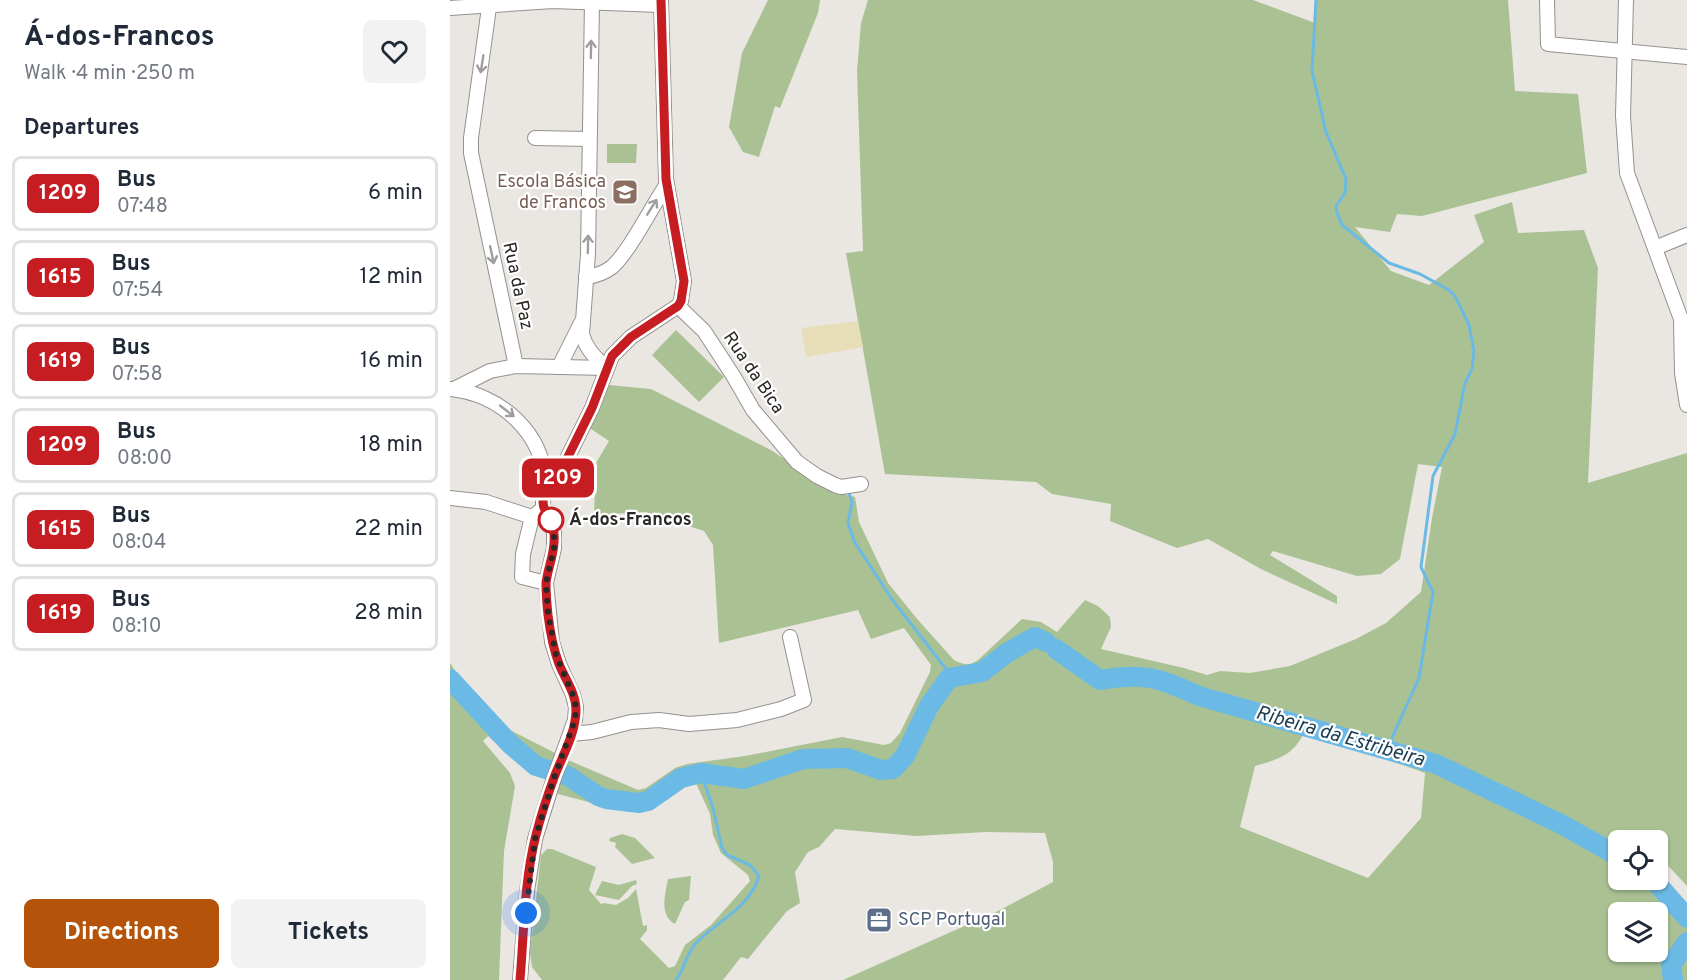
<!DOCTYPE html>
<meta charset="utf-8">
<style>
body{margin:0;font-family:Overpass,sans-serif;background:#f2f2f3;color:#1f2937;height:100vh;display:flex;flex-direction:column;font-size:22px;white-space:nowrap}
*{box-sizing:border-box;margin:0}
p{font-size:20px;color:#747a83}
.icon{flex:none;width:33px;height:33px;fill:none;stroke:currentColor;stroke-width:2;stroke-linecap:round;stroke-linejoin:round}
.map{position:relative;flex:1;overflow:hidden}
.side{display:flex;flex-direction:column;background:#fff;width:450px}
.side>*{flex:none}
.badge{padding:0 12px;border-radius:9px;font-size:21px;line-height:39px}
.controls{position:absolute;left:1158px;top:830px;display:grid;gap:12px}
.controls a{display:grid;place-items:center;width:60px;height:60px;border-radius:9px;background:#fff;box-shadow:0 2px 4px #0004;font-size:30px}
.you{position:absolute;width:30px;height:30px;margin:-15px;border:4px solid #fff;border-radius:50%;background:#1a73e8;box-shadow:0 0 0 9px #1a73e833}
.map>.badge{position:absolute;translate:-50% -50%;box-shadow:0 0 0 3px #fff}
h2{padding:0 24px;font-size:22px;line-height:54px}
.round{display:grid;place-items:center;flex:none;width:63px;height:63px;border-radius:9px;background:#f2f2f3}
.summary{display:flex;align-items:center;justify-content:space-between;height:102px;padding:0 24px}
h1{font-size:28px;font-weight:700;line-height:45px}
.action{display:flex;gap:12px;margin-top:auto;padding:12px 24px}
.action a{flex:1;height:69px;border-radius:9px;background:#b45309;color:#fff;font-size:24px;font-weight:700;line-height:69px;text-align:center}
.action a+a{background:#f2f2f3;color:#1f2937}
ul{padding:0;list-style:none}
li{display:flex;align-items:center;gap:18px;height:75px;margin:0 12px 9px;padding:0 12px;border:3px solid #e0e1e3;border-radius:9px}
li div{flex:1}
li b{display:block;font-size:22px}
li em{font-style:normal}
li .badge{min-width:66px;font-weight:700;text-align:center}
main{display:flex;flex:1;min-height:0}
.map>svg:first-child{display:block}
.green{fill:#aac293;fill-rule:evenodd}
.sand{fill:#e7ddb8}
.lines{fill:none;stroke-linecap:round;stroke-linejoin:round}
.stream{stroke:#6bbae5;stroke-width:3}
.river{stroke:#6bbae5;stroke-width:20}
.minor-casing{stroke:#95918e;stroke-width:16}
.minor{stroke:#fff;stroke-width:14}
.oneway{stroke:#9f9e9e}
.line-casing{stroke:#fff;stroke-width:14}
.line{stroke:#c61d23;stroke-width:9}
.walk{stroke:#2a2827;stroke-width:6;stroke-dasharray:0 10.8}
.stop-dot{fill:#fff;stroke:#c61d23;stroke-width:3}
.labels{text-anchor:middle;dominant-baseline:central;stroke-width:4.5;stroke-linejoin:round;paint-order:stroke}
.education-label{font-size:18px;fill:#785e54;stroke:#fff;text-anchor:end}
.street-label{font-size:18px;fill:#2a2827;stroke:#fff}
.stop-label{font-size:18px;font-weight:bold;fill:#2a2827;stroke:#fff;text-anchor:start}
.service-label{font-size:18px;fill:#4e5e75;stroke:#fff;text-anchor:start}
.water-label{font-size:20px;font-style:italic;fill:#193d4f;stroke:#fff}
</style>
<main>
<section class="side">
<div class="summary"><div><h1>Á-dos-Francos</h1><p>Walk · 4 min · 250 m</p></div><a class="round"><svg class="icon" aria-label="heart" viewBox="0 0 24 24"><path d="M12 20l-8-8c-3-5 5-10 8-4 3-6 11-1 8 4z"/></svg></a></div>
<h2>Departures</h2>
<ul>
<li><span class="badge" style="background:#c61d23;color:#fff">1209</span><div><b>Bus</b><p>07:48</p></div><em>6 min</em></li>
<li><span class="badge" style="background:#c61d23;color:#fff">1615</span><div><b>Bus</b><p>07:54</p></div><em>12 min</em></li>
<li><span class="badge" style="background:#c61d23;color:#fff">1619</span><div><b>Bus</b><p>07:58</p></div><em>16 min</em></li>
<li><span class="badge" style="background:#c61d23;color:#fff">1209</span><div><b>Bus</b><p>08:00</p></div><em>18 min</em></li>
<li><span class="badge" style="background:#c61d23;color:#fff">1615</span><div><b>Bus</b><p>08:04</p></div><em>22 min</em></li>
<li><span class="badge" style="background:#c61d23;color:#fff">1619</span><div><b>Bus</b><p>08:10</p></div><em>28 min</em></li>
</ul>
<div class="action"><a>Directions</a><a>Tickets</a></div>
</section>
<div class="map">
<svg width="1237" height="980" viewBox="0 0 1237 980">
<rect width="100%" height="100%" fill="#eae6e2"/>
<!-- green -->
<g class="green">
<path d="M 318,0 L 370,0 L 368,13 L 330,108 L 325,106 L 309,157 L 293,152 L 279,127 L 292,53 Z"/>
<path d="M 418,0 L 803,0 L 865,23 L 867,0 L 1058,0 L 1065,91 L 1128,94 L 1137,173 L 972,216 L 947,214 L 940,232 L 905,227 L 941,271 L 979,285 L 1034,242 L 1024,215 L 1062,202 L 1068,233 L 1134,230 L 1148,268 L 1138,483 L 1237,453 L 1237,886 L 1208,855 L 1208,840 L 1168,840 L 1168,879 L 1208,879 L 1208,868 L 1235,911 L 1237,911 L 1237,980 L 393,980 L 546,912 L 603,882 L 603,862 L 595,833 L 536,832 L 466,836 L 385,829 L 369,847 L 358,852 L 345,872 L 350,903 L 337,911 L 298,959 L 291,957 L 273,980 L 92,980 L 82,967 L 80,952 L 91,855 L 97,849 L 102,849 L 146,867 L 139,890 L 151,904 L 154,903 L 166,905 L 178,898 L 186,889 L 193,926 L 197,925 L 197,930 L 190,939 L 219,968 L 225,966 L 235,945 L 261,925 L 300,881 L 298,875 L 271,853 L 263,835 L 260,814 L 246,783 L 228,788 L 199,807 L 161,808 L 108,794 L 109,783 L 118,760 L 188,790 L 196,788 L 225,768 L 237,764 L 295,756 L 392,737 L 434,745 L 441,743 L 450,733 L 480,672 L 481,665 L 454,628 L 421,639 L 408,610 L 269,643 L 263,545 L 254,531 L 195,512 L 144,515 L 146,463 L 159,441 L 138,427 L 159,385 L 201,389 L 321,450 L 379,490 L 405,497 L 409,522 L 438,583 L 468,620 L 504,660 C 513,665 520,666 528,660 L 572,619 L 591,622 L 607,632 L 635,600 L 648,606 L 660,617 L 661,627 L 651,649 L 734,668 L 757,675 L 770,671 L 800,673 L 840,666 L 906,639 L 936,623 L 971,592 L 982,518 L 992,467 L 968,464 L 950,559 L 931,574 L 907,576 L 823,551 L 820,555 L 887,596 L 887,604 L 811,569 L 758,539 L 727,548 L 660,521 L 661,504 L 602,494 L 586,482 L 435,474 L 396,253 L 413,251 L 407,71 L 411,23 ZM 855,730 L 975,773 L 971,818 L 918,878 L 790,827 L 805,766 C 829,759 845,755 855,730 ZM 1168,912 L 1208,912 L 1208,951 L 1168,951 Z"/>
<path d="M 157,144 L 187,144 L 186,163 L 157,163 Z"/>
<path d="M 226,330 L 274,377 L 249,402 L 202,355 Z"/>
<path d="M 0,663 L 29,706 L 56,728 L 107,754 L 99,774 L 49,746 L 38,736 L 33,741 L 60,773 L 65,786 L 54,851 L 49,980 L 0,980 Z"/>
<path d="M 172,834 L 185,838 L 205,858 L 182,864 L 165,847 L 166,843 L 159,841 L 160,838 Z"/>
<path d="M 241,876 L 239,900 L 235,902 L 225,924 C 209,915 215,895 218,879 Z"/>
<path d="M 186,880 L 187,884 L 182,886 L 169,900 L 145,895 L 152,881 L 169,885 Z"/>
</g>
<!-- sand -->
<path class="sand" d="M 408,321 L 413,347 L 356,357 L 351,328 Z"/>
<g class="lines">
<!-- stream -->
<g class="stream">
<path d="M 866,0 L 862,71 L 876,132 L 896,179 L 895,193 L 886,206 L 887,213 L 892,225 L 939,263 L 970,274 L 999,290 L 1005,296 L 1019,325 L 1024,351 L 1022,369 L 1015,383 L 1005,434 L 983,476 L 971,567 L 983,592 L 969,678 L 941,740 L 943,752"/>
<path d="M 399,493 L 402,502 L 398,523 L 404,541 L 441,598 L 496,669 L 499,678"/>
<path d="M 226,980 C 235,969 236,953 246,943 C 268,920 299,909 309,876 L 300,865 L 277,855 L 272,848 L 263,808 L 251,773"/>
</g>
<!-- river -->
<g class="river">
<path d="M 606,649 L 650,680 C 694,672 709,678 749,696 L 986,764 L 1111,824 L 1168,856"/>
<path d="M 0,679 L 60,744 L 86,766 L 118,776 L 148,796 L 156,799 L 189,803 L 198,801 L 231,778 L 251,773 L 294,779 L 353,759 L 397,758 L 431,770 L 443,769 L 455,756 L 479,706 L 499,678 L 532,672 L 558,652 L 585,637 L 596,642"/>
<path d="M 1203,879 L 1237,918"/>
<path d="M 1223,980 L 1221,965 L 1237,942"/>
</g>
<defs>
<g id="minor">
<path d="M 40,0 L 21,138 L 21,153 L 66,366"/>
<path d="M 1097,0 L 1098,44 L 1237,57"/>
<path d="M 1176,0 L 1173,116 L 1177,173 L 1231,319 L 1232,373 L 1237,405"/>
<path d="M 142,2 L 138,254 L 132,334 C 136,349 145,357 156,368"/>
<path d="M 0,8 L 103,1 L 210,5"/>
<path d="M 85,138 L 139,139"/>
<path d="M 1205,248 L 1237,235"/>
<path d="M 136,277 C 146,276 154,273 162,267 C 180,251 202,206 217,184"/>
<path d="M 228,306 L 254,331 L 284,377 L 303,410 L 347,462 L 367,476 L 385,485 L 391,487 L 411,484"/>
<path d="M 109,367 L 131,323"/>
<path d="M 0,389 C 50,394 95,433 95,486 C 95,494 92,501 93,509"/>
<path d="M 4,389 L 40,371 L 66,366 L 156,368"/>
<path d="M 95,487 L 105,483 L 142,408 L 162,356 L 181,337 L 228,306 L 231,301 L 234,281 L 216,179 L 211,0"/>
<path d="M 0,498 L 36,502 L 82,517 L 93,509"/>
<path d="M 82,517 L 73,554 L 72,577 L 96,583"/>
<path d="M 121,734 L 142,732 L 181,722 L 209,720 L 239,724 L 287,720 L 331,709 L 354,700 L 340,637"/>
<path d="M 70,980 L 77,891 L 85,839 L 104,778 L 125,720 L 126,707 L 123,695 L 109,664 L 102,642 L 96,583 L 104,548 L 104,533 L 100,520 L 93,509"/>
</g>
</defs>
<!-- minor casing -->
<use href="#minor" class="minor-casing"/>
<!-- minor -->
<use href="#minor" class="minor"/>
</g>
<!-- one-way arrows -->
<defs><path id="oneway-shaft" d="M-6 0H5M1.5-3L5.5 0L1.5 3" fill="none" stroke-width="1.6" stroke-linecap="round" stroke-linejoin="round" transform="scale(1.5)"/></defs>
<g class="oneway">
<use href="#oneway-shaft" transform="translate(141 49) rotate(-89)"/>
<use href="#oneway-shaft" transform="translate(32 64) rotate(99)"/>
<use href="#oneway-shaft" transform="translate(202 207) rotate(-58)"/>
<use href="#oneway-shaft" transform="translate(138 244) rotate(-89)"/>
<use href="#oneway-shaft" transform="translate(42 255) rotate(78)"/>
<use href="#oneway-shaft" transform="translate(57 411) rotate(38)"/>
</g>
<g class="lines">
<defs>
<path id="line" d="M 70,980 C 74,933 74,881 86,835 C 91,815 98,794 105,775 C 113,755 126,732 126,710 C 126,693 115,679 109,664 C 103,648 100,631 98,615 C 97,605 96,593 96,583 C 98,566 106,551 104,534 C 102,511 88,516 95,487 L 105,483 L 142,408 L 162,356 L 181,337 L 228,306 L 231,301 L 234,281 L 216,179 L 211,0"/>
</defs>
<!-- line casing -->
<use href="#line" class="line-casing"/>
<!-- line -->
<use href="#line" class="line"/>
<!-- walk -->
<path class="walk" d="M 76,913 L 85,839 L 104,778 L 125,720 L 126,707 L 123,695 L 106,655 L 98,613 L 96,583 L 104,548 L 104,533 L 101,520"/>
</g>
<!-- icons -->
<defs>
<symbol id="school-square" viewBox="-11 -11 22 22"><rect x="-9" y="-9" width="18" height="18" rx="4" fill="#8d6e63" stroke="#fff"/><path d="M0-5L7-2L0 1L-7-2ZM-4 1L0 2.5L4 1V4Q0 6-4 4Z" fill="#fff"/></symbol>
<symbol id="office-square" viewBox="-11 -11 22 22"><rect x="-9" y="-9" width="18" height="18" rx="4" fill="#5c6f8a" stroke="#fff"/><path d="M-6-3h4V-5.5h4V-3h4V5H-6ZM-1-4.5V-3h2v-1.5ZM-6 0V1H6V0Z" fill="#fff"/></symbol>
</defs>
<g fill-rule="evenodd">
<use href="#school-square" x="160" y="177" width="30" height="30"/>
<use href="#office-square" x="414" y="905" width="30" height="30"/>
</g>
<!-- markers -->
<circle class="stop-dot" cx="101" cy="520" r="12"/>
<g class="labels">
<!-- education labels -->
<g class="education-label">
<text x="156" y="182">Escola Básica<tspan x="156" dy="21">de Francos</tspan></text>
</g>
<!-- street labels -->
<g class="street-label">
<text transform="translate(67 286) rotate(78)">Rua da Paz</text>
<text transform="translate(303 373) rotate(56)">Rua da Bica</text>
</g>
<!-- stop labels -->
<g class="stop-label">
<text x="119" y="520">Á-dos-Francos</text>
</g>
<!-- service labels -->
<g class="service-label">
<text x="448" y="920">SCP Portugal</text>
</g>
<!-- water labels -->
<g class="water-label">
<text transform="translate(890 737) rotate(16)">Ribeira da Estribeira</text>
</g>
</g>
</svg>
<div class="controls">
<a><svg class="icon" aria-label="locate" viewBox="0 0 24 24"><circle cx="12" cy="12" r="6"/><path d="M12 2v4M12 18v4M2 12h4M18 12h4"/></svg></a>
<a><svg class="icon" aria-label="layers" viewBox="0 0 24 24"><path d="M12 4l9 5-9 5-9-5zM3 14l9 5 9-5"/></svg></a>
</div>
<div class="you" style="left:76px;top:913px"></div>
<b class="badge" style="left:108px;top:478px;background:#c61d23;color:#fff">1209</b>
</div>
</main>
